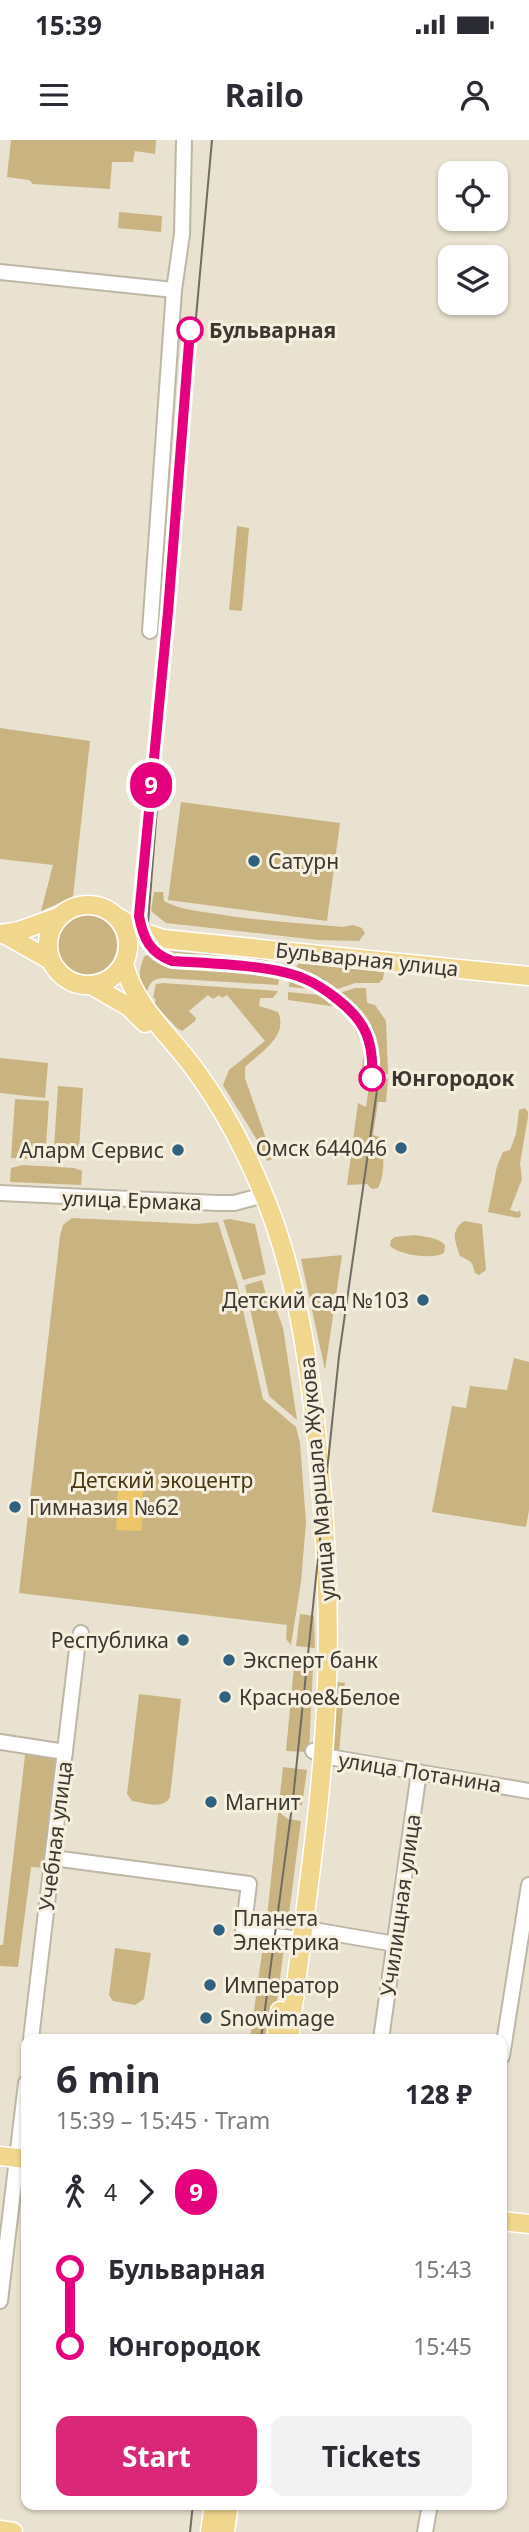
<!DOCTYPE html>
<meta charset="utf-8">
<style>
body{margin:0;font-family:"Noto Sans",sans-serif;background:#f2f2f3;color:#2b2b33;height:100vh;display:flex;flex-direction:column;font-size:26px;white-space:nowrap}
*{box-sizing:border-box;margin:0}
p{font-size:23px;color:#7c7c81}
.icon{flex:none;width:38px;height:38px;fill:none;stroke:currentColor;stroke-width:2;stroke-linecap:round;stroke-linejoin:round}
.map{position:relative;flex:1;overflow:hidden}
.side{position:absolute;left:21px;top:1894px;width:486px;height:476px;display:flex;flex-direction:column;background:#fff;border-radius:14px;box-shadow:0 2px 5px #0004}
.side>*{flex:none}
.badge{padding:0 14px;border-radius:23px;font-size:24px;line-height:46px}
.fabs{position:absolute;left:438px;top:21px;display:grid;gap:14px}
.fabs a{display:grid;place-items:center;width:70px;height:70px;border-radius:14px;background:#fff;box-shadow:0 2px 5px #0004;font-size:35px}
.map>.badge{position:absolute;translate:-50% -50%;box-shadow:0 0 0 4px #fff}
.legs{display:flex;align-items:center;gap:10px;height:77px;padding:0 35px;font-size:23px}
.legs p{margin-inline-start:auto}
.headline{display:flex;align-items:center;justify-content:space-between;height:119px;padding:0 35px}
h1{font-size:38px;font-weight:700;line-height:52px}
.primary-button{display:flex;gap:14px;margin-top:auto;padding:14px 35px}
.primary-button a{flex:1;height:80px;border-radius:14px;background:#db2777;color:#fff;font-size:28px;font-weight:700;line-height:80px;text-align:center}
.primary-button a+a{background:#f2f2f3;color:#2b2b33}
ul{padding:0 35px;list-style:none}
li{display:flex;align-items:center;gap:24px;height:77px;font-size:26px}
li i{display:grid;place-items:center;width:10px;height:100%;margin:0 9px;background:currentColor}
li i::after{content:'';width:18px;height:18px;margin:-9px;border:5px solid;border-radius:50%;background:#fff}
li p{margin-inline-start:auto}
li:first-child i{background:linear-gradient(#0000 50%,currentColor 0)}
li:last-child i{background:linear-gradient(currentColor 50%,#0000 0)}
.status{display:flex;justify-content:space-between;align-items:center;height:49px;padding:0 35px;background:#fff;direction:ltr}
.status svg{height:19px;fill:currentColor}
header{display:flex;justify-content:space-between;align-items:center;height:91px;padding:0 35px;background:#fff;font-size:32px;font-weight:700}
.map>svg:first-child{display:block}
.green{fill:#c9b380}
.water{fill:#ecc669}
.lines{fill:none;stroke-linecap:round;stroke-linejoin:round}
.minor-casing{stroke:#beb7a7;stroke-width:18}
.major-casing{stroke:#fff;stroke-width:21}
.minor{stroke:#fff;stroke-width:14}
.major{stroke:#f1d68e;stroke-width:18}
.tram{stroke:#706c63;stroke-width:2}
.line-1-casing{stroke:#fff;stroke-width:16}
.line-1{stroke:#e6007e;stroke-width:10}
.stop-1-dot{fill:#fff;stroke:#e6007e;stroke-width:3.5}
.poi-dot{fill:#30617f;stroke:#f6efde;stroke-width:2.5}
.labels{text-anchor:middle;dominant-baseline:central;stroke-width:6;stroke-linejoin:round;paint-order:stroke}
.stop-label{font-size:21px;font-weight:bold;fill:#3b3832;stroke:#f6efde;text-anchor:start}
.poi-label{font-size:21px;fill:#3b3832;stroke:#f6efde;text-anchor:start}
.street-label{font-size:21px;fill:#3b3832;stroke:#f6efde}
.park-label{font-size:21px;fill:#483810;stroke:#f6efde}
</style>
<div class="status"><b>15:39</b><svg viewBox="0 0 49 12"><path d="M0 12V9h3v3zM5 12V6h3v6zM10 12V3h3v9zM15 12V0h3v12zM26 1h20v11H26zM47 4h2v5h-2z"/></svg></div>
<header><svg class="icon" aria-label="menu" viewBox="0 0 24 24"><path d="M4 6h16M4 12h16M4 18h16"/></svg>Railo<svg class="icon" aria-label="person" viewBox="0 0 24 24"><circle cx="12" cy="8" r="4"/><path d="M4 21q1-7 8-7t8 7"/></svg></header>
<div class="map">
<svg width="529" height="2392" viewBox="0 0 529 2392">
<rect width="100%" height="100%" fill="#e9e2d1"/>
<!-- green -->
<g class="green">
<path d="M 11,0 L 156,0 L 155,14 L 135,11 L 133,22 L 112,22 L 110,49 L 33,44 L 29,40 L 7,37 Z"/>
<path d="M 119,72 L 162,76 L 161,92 L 118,88 Z"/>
<path d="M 237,386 L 249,388 L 242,471 L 229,470 Z"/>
<path d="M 0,588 L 90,601 L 73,757 L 41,771 L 53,725 L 0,719 Z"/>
<path d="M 181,662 L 340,683 L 327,781 L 168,760 Z"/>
<path d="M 154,752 L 163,752 L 164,761 C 180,770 199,771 217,774 C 259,781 301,783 343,787 L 353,785 L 362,788 L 365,793 L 359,801 L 318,800 L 166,783 L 151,771 Z"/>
<circle cx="87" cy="805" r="30"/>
<path d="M 155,810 L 266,819 L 272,829 L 280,833 L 278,845 L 163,838 C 151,839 149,844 146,855 C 138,840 138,832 144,817 Z"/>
<path d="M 299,823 L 384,832 L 383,839 L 379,843 L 355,843 L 332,851 L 289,847 L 290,836 Z"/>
<path d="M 163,843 L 278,851 L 273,858 L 260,858 L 259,866 L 278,872 C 289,896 260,913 245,927 L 245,938 L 273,1019 L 267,1021 C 256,994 238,971 223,945 L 229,930 L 265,901 L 227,855 L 222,858 L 219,855 L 213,859 L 208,855 L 189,871 L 196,878 L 195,881 L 182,891 L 177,888 L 154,864 L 156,860 L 153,857 L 156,844 Z"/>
<path d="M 355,848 L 366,848 L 367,863 L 375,865 L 386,881 L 388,934 L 364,933 L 362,930 L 364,908 L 344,868 L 288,860 L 288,852 L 330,856 Z"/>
<path d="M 0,918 L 48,923 L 45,958 L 0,953 Z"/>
<path d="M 375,937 L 388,939 L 386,962 L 378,962 L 373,995 L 379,997 C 384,1013 386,1033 378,1048 L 372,1049 L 367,1044 L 347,1045 L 358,963 L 366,967 L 370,940 Z"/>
<path d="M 58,946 L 83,948 L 79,1010 L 54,1009 Z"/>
<path d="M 15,959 L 49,961 L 45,1020 L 11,1018 Z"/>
<path d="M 525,968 L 528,972 L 528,977 L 520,1023 L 522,1039 L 510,1070 L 518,1072 L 520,1070 L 521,1076 L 518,1078 L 488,1072 L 497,1026 L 503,1012 L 510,1010 L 516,994 L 519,970 Z"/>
<path d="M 23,1025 L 74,1028 L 82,1031 L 81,1045 L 10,1042 L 11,1028 Z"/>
<path d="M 72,1078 L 197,1084 L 218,1082 L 237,1143 L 263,1259 L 296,1287 L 300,1303 L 306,1383 L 301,1442 L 291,1505 L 286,1499 L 287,1485 L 19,1453 L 60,1096 L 63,1085 Z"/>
<path d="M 230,1079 L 255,1084 L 266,1134 L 243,1140 L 223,1080 Z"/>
<path d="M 464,1081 L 482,1084 L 486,1130 L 479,1135 L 475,1133 C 472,1121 472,1122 460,1116 C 455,1102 450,1091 464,1081 Z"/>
<path d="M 415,1095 C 426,1097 437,1097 445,1105 L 444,1113 C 431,1120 401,1115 390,1106 L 391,1100 L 395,1097 Z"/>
<path d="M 342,1115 L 325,1230 L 301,1119 Z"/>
<path d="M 262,1140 L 266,1155 L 271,1154 L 283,1188 L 297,1280 L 269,1256 L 245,1145 Z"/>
<path d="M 514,1218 L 529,1222 L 529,1370 L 526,1387 L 432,1372 L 452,1266 L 466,1268 L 470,1246 L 507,1250 Z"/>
<path d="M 300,1474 L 314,1476 L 315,1508 L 296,1506 Z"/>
<path d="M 295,1516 L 308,1520 L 313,1527 L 309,1612 L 286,1611 Z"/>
<path d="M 337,1542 L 345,1543 L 339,1613 L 332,1607 Z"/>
<path d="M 139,1554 L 181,1559 L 170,1657 C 163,1670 145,1663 132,1661 L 127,1654 Z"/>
<path d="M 26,1607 L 63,1614 L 50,1728 L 31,1727 L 18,1827 L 0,1826 L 0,1805 L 3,1805 Z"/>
<path d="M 283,1627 L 307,1630 L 302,1665 L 283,1663 L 281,1674 L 288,1679 L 301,1681 L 288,1782 L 281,1785 L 266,1786 Z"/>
<path d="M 264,1799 L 282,1803 L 284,1808 L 272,1899 L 250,1899 Z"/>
<path d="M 115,1808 L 151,1813 L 144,1859 L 135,1865 L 113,1861 L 109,1855 Z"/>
</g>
<!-- water -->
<path class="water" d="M 118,1343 L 143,1343 L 142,1391 L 116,1390 Z"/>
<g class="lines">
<defs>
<g id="minor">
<path d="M 0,132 L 174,150"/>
<path d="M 150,491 L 174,150 L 182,94 L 184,0"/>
<path d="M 0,1053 L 218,1063 L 234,1063 L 264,1055"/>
<path d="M 0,1602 L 65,1612"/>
<path d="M 313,1611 L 323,1616 L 529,1651"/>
<path d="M 53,1718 L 249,1744 L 243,1792 L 301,1799"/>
<path d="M 302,1788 L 395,1804"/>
<path d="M 31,1899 L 77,1509 L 81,1493"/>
<path d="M 381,1899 L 419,1632"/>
<path d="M 502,1916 L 529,1745"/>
<path d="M 0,2161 L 26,1943"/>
<path d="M 425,2392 L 430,2364"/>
</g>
<g id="major">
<circle cx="88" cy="805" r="40"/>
<path d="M 119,778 L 142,792 L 163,799 L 529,836"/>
<path d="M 0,794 L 19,791 L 58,777"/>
<path d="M 4,794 L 50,820"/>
<path d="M 124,824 C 135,867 171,896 196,931 C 228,975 253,1025 272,1076 C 297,1145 308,1218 316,1291 C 325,1376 330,1460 327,1545 C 323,1663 303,1781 289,1899"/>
<path d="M 91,845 L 129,867 L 145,883"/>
<path d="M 276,1899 L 280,1871"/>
<path d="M 0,2016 L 26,2019"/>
<path d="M 502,2081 L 529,2084"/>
<path d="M 0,2390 L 13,2392"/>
<path d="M 210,2392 L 214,2364"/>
<path d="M 225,2392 L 229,2364"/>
</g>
</defs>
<!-- minor casing -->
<use href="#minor" class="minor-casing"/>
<!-- major casing -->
<use href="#major" class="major-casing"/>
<!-- minor -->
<use href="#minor" class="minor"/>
<!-- major -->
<use href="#major" class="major"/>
<!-- tram -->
<g class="tram">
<path d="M 212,0 L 191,233 L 148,783 C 151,800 158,809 173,816 L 285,827 L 304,831 L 323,840 L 361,873 L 373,890 L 377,911 L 379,936 L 339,1216 L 293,1659 L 261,1899"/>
<path d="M 190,2392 L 193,2364"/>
</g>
</g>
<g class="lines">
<defs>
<path id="line-1" d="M 190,190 L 168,472 L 139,776 C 143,798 150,813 172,821 C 207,823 274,825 305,839 C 317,844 327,851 337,859 C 366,881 374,902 372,938"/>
</defs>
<!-- line-1 casing -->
<use href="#line-1" class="line-1-casing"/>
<!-- line-1 -->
<use href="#line-1" class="line-1"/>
</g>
<!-- markers -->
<g class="stop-1-dot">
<circle cx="190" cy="190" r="12"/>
<circle cx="372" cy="938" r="12"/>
</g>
<g class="poi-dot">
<circle cx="254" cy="721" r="7"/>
<circle cx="401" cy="1008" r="7"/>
<circle cx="178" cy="1010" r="7"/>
<circle cx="423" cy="1160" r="7"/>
<circle cx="15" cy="1367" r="7"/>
<circle cx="183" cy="1500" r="7"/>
<circle cx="229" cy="1520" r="7"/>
<circle cx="225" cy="1557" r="7"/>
<circle cx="211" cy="1662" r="7"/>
<circle cx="219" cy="1790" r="7"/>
<circle cx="210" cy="1845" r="7"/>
<circle cx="206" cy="1878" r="7"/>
</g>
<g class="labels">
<!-- stop labels -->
<g class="stop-label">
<text x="209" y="190">Бульварная</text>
<text x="391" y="938">Юнгородок</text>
</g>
<!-- poi labels -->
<g class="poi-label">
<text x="268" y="721">Сатурн</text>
<text x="387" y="1008" text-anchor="end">Омск 644046</text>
<text x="164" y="1010" text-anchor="end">Аларм Сервис</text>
<text x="409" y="1160" text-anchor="end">Детский сад №103</text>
<text x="29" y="1367">Гимназия №62</text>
<text x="169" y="1500" text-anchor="end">Республика</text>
<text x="243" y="1520">Эксперт банк</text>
<text x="239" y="1557">Красное&amp;Белое</text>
<text x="225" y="1662">Магнит</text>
<text x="233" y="1778">Планета<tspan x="233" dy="24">Электрика</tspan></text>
<text x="224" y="1845">Император</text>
<text x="220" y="1878">Snowimage</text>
</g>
<!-- street labels -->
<g class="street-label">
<text transform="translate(367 819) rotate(6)">Бульварная улица</text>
<text transform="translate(132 1060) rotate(2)">улица Ермака</text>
<text transform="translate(317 1339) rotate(-95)">улица Маршала Жукова</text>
<text transform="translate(420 1632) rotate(9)">улица Потанина</text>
<text transform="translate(55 1696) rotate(-83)">Учебная улица</text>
<text transform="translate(400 1765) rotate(-82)">Училищная улица</text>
</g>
<!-- park labels -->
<g class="park-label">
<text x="162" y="1340">Детский экоцентр</text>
</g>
</g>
</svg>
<div class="fabs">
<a><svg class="icon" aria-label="locate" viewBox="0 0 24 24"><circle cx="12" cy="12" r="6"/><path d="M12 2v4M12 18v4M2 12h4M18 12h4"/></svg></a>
<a><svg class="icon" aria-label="layers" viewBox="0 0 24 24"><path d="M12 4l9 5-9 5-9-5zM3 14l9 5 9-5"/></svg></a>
</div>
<b class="badge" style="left:151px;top:645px;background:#e6007e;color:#fff">9</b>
<section class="side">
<div class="headline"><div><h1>6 min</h1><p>15:39 – 15:45 · Tram</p></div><b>128 ₽</b></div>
<div class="legs"><svg class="icon" aria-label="walk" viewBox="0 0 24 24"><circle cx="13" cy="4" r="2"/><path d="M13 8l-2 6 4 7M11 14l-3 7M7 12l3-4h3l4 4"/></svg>4<svg class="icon" aria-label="forward" viewBox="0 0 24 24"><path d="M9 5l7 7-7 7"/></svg><b class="badge" style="background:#e6007e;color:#fff">9</b></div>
<ul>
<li><i style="color:#e6007e"></i><b>Бульварная</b><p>15:43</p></li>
<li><i style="color:#e6007e"></i><b>Юнгородок</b><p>15:45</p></li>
</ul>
<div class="primary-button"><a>Start</a><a>Tickets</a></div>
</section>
</div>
